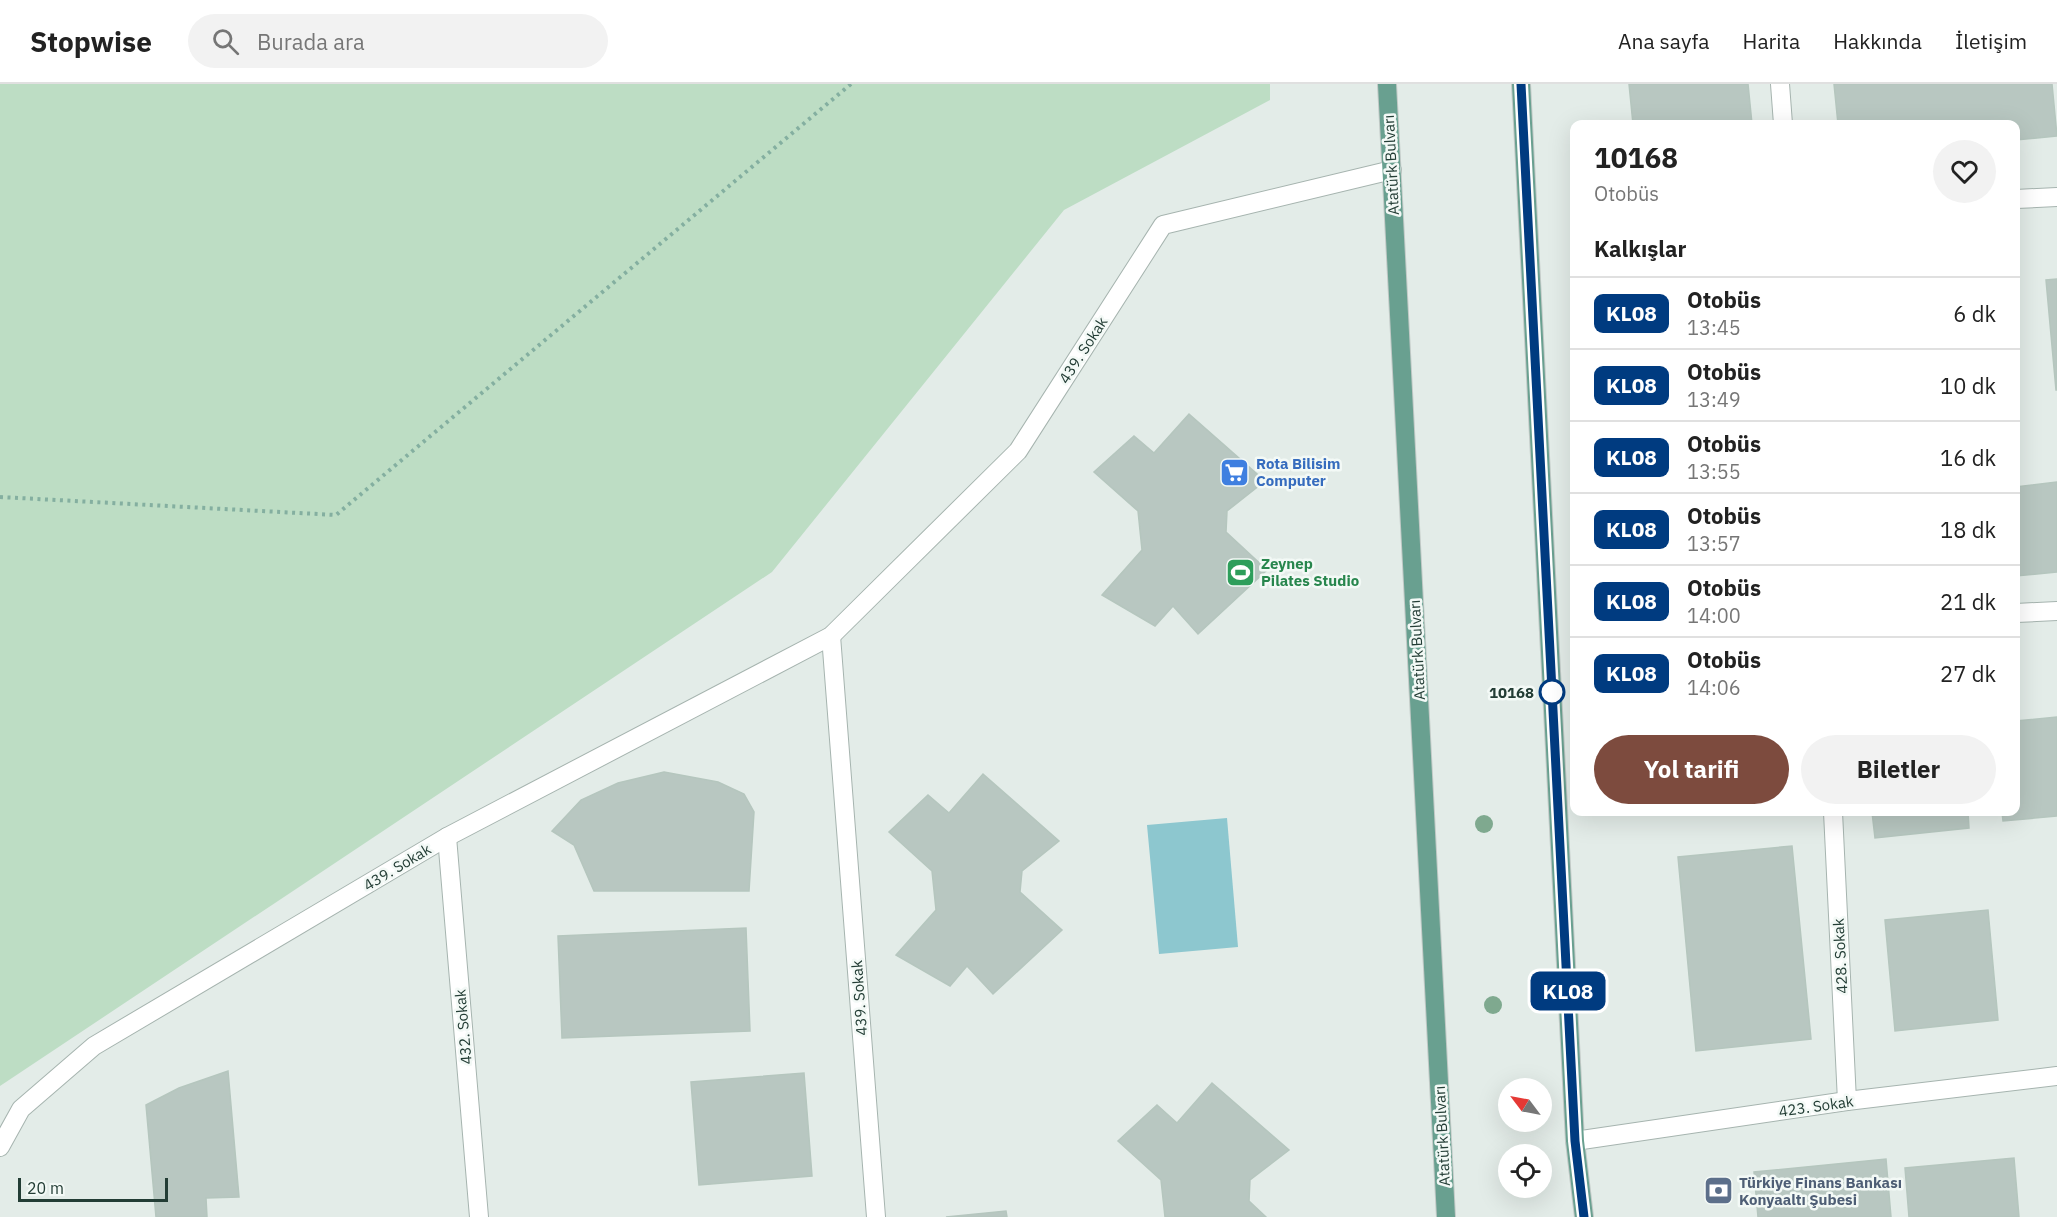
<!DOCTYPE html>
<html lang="tr">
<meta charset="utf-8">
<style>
body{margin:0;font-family:"IBM Plex Sans",sans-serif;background:#f2f2f2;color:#222;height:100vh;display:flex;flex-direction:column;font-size:22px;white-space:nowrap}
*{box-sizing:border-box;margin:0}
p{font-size:20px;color:#767676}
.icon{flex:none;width:33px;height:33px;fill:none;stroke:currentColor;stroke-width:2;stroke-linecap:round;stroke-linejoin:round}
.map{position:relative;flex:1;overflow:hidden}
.details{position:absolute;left:1570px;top:36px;width:450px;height:696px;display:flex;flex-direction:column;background:#fff;border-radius:12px;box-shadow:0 6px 24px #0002}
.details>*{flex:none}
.badge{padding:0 12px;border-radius:9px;font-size:21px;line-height:39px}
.needle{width:39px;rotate:302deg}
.fabs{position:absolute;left:1498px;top:994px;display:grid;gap:12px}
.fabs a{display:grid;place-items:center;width:54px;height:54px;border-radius:50%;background:#fff;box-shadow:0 6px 24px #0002;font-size:30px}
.scale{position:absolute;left:18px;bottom:15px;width:150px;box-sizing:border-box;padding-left:6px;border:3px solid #233d35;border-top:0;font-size:16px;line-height:21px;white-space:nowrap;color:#233d35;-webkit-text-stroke:4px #f3f9f6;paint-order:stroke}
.map>.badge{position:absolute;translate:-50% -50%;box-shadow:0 0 0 3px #fff}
h2{padding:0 24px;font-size:22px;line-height:54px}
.round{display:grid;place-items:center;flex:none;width:63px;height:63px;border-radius:32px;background:#f2f2f2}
.summary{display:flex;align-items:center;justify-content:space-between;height:102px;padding:0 24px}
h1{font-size:28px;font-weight:800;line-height:45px}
.action{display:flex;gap:12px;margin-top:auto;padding:12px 24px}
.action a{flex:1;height:69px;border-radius:36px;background:#7d4b3e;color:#fff;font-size:24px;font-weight:800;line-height:69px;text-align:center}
.action a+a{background:#f2f2f2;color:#222}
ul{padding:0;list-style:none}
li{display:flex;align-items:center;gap:18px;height:72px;padding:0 24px;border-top:2px solid #e0e0e0}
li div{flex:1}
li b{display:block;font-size:22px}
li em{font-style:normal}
li .badge{min-width:66px;font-weight:700;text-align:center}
header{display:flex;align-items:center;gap:36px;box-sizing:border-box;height:84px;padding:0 30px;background:#fff;border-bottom:2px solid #e0e0e0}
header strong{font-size:28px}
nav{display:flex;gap:33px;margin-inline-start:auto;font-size:21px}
.search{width:420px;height:54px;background:#f2f2f2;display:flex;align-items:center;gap:15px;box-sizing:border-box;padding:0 21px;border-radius:33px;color:#767676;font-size:22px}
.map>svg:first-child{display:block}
.green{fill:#bdddc4}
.water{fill:#8dc7cf}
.building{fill:#b8c7c1;stroke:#b5c6be;stroke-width:1.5}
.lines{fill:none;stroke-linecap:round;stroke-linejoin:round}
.minor-casing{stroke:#a6b4af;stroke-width:20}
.primary-casing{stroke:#c1c9c6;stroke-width:20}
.path{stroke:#84afa0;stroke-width:4;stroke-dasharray:3 4.5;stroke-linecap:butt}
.minor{stroke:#fff;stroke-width:18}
.primary{stroke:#69a090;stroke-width:18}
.tree{fill:#7fa98f}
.line-casing{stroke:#fff;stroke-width:14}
.line{stroke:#003b80;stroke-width:9}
.stop-dot{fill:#fff;stroke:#003b80;stroke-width:3}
.labels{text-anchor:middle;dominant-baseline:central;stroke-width:5;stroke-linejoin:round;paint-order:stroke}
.street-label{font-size:15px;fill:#233d35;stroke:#f3f9f6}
.shop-label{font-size:15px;font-weight:bold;fill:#366cbe;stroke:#f3f9f6;text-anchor:start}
.leisure-label{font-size:15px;font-weight:bold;fill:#27864d;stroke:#f3f9f6;text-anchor:start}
.stop-label{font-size:15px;font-weight:bold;fill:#233d35;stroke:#f3f9f6;text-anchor:end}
.service-label{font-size:15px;font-weight:bold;fill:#4e5e75;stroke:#f3f9f6;text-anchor:start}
</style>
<header>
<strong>Stopwise</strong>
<div class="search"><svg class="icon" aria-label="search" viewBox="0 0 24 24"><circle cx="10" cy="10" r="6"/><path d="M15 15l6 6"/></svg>Burada ara</div>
<nav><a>Ana sayfa</a><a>Harita</a><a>Hakkında</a><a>İletişim</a></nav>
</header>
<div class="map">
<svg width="2057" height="1133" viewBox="0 0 2057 1133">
<rect width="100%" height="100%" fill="#e3ece8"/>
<!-- green -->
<path class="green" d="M 0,0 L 1270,0 L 1270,16 L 1064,126 L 772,488 L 0,1002 Z"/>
<!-- water -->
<path class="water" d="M 1227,734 L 1238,863 L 1159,870 L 1147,741 Z"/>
<!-- building -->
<g class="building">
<path d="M 1629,0 L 1748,0 L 1752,40 L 1633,40 Z"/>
<path d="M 1834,0 L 2052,0 L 2057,52 L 2016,56 L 2016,40 L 1838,40 Z"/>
<path d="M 2057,195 L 2057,306 L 2056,306 L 2046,196 Z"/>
<path d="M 1189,330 L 1265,397 L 1227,427 L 1226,448 L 1267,486 L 1198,550 L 1173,522 L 1155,542 L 1102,511 L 1142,466 L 1138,427 L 1094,388 L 1134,352 L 1154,369 Z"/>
<path d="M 2057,398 L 2057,488 L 2016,492 L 2016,403 Z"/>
<path d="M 2057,633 L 2057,732 L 2003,737 L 2002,728 L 2016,728 L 2016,637 Z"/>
<path d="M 664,688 L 718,698 L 744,710 L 754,728 L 749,807 L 594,807 L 574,761 L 552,747 L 581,716 L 618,699 Z"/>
<path d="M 983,690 L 1059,757 L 1022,787 L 1020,808 L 1062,846 L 993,910 L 967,882 L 950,902 L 896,871 L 936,826 L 932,787 L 889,748 L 928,711 L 949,729 Z"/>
<path d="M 1872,728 L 1968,728 L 1969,744 L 1875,754 Z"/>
<path d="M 1792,762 L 1811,955 L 1696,967 L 1678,773 Z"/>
<path d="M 1988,826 L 1998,936 L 1895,947 L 1885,836 Z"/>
<path d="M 746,844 L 750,947 L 562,954 L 558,852 Z"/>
<path d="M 228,987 L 239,1113 L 206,1114 L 207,1133 L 156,1133 L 146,1021 L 179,1004 Z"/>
<path d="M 804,989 L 812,1092 L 699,1101 L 691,998 Z"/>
<path d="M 1212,999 L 1289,1066 L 1250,1096 L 1249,1117 L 1266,1133 L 1165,1133 L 1161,1096 L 1118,1057 L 1157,1021 L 1177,1039 Z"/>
<path d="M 2014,1074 L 2019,1133 L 1909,1133 L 1905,1084 Z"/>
<path d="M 1886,1075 L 1891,1133 L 1758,1133 L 1754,1088 Z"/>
<path d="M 1006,1127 L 1007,1133 L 946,1133 Z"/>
</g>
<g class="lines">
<defs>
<g id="minor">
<path d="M 1780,0 L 1783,40"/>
<path d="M 2016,115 L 2057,113"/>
<path d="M 2016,529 L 2057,527"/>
<path d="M 831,552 L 876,1133"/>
<path d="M 1833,728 L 1847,1017"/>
<path d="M 447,753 L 479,1133"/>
<path d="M 1575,1057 L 1847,1017 L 2057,992"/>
<path d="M 0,1063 L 21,1025 L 94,962 L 447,753 L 831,552 L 1018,367 L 1163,141 L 1392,86"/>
</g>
<g id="primary">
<path d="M 1387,0 L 1446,1133"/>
<path d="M 1521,0 L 1575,1057 L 1584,1133"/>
</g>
</defs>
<!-- minor casing -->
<use href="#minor" class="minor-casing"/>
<!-- primary casing -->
<use href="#primary" class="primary-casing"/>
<!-- path -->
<path class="path" d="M 0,413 L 336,431 L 851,0"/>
<!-- minor -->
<use href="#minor" class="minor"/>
<!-- primary -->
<use href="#primary" class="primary"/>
</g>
<!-- trees -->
<g class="tree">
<circle cx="1484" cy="740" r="9"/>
<circle cx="1493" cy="921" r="9"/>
</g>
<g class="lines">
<defs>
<path id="line" d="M 1521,0 L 1575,1057 L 1584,1133"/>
</defs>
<!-- line casing -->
<use href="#line" class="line-casing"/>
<!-- line -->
<use href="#line" class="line"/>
</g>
<!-- icons -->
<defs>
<symbol id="supermarket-square" viewBox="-11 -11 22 22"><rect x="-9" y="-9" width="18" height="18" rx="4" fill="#3f7fe0" stroke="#f3f9f6"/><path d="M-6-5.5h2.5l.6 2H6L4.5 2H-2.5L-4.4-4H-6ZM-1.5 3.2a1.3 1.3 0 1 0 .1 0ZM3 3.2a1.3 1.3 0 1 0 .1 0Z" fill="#fff"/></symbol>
<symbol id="stadium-square" viewBox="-11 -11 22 22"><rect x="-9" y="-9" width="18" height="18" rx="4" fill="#2e9e5b" stroke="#f3f9f6"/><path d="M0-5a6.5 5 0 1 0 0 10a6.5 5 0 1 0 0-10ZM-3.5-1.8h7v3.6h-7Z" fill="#fff"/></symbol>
<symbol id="bank-square" viewBox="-11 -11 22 22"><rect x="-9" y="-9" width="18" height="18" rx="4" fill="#5c6f8a" stroke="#f3f9f6"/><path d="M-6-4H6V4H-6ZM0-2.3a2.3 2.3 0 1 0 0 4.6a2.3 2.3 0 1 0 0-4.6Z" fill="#fff"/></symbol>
</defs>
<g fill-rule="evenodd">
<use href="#supermarket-square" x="1218" y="372" width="33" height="33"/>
<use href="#stadium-square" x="1224" y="472" width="33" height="33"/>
<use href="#bank-square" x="1702" y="1090" width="33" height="33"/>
</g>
<!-- markers -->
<circle class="stop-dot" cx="1552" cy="608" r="12"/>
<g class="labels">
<!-- street labels -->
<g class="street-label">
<text transform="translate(1391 81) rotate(-93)">Atatürk Bulvarı</text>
<text transform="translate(1083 266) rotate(-57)">439. Sokak</text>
<text transform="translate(1417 566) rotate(-93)">Atatürk Bulvarı</text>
<text transform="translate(397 783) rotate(-31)">439. Sokak</text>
<text transform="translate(1840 872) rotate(-93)">428. Sokak</text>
<text transform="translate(859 914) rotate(-94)">439. Sokak</text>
<text transform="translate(463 943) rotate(-95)">432. Sokak</text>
<text transform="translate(1816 1022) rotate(-8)">423. Sokak</text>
<text transform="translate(1442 1052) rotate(-93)">Atatürk Bulvarı</text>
</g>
<!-- shop labels -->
<g class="shop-label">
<text x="1256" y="379">Rota Bilisim<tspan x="1256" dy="17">Computer</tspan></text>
</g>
<!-- leisure labels -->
<g class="leisure-label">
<text x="1261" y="479">Zeynep<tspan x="1261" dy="17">Pilates Studio</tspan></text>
</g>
<!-- stop labels -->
<g class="stop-label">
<text x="1534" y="608">10168</text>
</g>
<!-- service labels -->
<g class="service-label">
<text x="1739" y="1098">Türkiye Finans Bankası<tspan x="1739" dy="17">Konyaaltı Şubesi</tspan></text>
</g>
</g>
</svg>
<div class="fabs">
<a><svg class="needle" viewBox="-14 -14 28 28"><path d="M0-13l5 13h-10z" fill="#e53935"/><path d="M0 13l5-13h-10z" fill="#767676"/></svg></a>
<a><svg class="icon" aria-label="locate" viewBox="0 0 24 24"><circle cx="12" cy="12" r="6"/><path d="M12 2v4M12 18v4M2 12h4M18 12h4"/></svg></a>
</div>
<div class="scale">20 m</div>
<b class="badge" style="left:1568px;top:907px;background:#003b80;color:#fff">KL08</b>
<section class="details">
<div class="summary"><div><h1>10168</h1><p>Otobüs</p></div><a class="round"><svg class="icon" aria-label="heart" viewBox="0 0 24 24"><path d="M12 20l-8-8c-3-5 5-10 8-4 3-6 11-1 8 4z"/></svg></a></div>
<h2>Kalkışlar</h2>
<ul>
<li><span class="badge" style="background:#003b80;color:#fff">KL08</span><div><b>Otobüs</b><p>13:45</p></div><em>6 dk</em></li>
<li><span class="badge" style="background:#003b80;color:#fff">KL08</span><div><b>Otobüs</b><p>13:49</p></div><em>10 dk</em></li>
<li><span class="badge" style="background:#003b80;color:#fff">KL08</span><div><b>Otobüs</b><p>13:55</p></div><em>16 dk</em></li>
<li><span class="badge" style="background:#003b80;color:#fff">KL08</span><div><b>Otobüs</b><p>13:57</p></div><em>18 dk</em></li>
<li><span class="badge" style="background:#003b80;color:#fff">KL08</span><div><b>Otobüs</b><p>14:00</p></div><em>21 dk</em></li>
<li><span class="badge" style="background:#003b80;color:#fff">KL08</span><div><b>Otobüs</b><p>14:06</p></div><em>27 dk</em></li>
</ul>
<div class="action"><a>Yol tarifi</a><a>Biletler</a></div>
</section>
</div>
